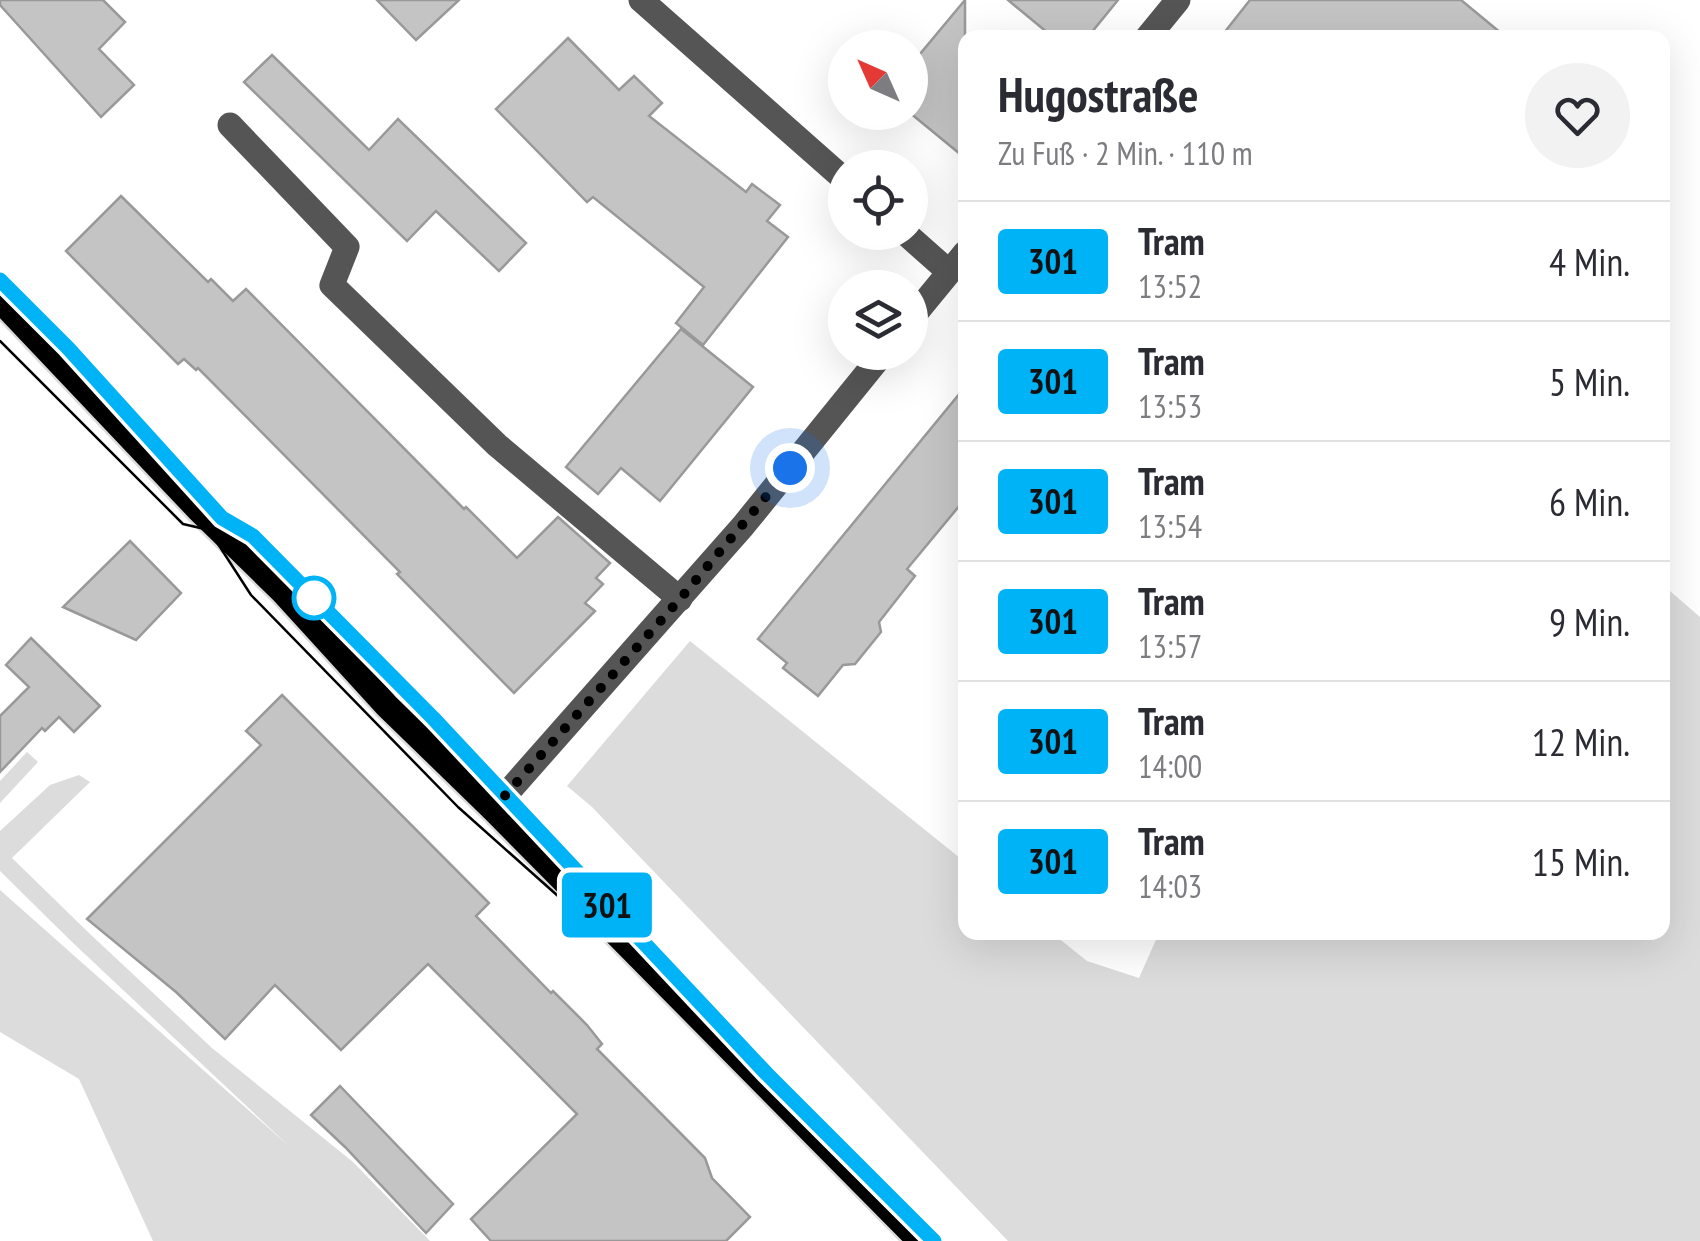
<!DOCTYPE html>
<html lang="de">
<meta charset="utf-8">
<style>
body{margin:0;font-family:"PT Sans Narrow",sans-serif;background:#f2f2f3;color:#2b2b33;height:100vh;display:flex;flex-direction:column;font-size:38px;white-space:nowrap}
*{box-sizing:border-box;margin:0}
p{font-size:32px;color:#7c7c81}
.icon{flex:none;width:55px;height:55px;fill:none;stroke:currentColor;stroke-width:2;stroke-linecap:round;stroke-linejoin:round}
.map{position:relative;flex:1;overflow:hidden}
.sheet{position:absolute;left:958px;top:30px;width:712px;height:910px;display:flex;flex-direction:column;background:#fff;border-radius:20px;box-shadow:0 10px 40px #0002}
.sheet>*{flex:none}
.badge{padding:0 20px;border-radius:8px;font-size:35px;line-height:65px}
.needle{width:65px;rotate:315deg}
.tools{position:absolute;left:828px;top:30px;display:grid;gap:20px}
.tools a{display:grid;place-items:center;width:100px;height:100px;border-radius:50%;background:#fff;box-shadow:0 10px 40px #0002;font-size:50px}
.you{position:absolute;width:50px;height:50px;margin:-25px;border:8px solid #fff;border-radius:50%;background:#1a73e8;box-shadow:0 0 0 15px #1a73e833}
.map>.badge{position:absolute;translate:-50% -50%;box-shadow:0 0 0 5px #fff}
.round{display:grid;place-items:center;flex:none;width:105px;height:105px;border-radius:52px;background:#f2f2f3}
.head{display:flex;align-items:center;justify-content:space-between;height:170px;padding:0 40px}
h1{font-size:48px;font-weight:700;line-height:75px}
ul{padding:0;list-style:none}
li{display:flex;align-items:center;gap:30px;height:120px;padding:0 40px;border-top:2px solid #e1e1e2}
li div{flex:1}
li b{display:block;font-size:38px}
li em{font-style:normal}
li .badge{min-width:110px;font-weight:700;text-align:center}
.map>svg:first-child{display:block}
.green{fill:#dcdcdc}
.building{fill:#c4c4c4;stroke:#999;stroke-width:2.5}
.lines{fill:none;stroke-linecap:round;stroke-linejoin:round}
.major-casing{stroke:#dbdbdb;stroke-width:30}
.minor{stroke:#555;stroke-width:25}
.major{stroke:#000;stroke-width:25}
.tram{stroke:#000;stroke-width:2.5}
.line-casing{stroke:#fff;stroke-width:22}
.line{stroke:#00b2f6;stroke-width:15}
.walk{stroke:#000;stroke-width:10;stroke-dasharray:0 18}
.stop-dot{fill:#fff;stroke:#00b2f6;stroke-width:5}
</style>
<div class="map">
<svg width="1700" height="1241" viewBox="0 0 1700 1241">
<rect width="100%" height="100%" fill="#fff"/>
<!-- green -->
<g class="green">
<path d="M 1663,585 L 1700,617 L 1700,1241 L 1008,1241 L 592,807 L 567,786 L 690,641 L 965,862 L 965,932 L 1052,933 L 1087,961 L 1139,978 L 1159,933 L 1662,932 Z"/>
<path d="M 27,752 L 38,762 L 0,803 L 0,781 Z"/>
<path d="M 79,775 L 90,782 L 12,858 L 90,934 L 212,1048 L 353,1162 L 430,1241 L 153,1241 L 79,1079 L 0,1032 L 0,890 L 290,1147 L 71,941 L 0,871 L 0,831 L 50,785 Z"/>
</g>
<!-- building -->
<g class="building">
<path d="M 0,0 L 103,0 L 125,22 L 99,49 L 134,85 L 101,117 L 0,5 Z"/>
<path d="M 377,0 L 459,0 L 416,40 Z"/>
<path d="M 965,0 L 965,158 L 910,113 L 910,66 Z"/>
<path d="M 1008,0 L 1118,0 L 1087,38 L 1054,38 Z"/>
<path d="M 1250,0 L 1461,0 L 1507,38 L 1220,38 Z"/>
<path d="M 568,38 L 619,90 L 634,76 L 662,103 L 649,116 L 746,192 L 752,184 L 780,205 L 767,221 L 788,237 L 703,345 L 676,323 L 704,287 L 593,197 L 587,202 L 496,109 Z"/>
<path d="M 272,55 L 369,150 L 398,119 L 526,243 L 499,271 L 436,211 L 407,241 L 244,82 Z"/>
<path d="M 121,196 L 208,282 L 211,279 L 233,301 L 246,289 L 464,509 L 466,507 L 517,558 L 558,517 L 610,563 L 596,578 L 603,584 L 585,603 L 595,611 L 514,693 L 397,574 L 400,572 L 198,368 L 196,370 L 184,359 L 178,364 L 66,251 Z"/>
<path d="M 681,329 L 753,387 L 660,501 L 621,468 L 598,494 L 566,467 Z"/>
<path d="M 965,387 L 965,499 L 907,569 L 915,576 L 879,622 L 881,632 L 855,664 L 843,665 L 818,696 L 783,668 L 787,663 L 758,639 Z"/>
<path d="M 130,541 L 181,593 L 136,640 L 63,607 Z"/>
<path d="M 31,638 L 100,706 L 74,732 L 59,717 L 45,731 L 42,728 L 0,772 L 0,716 L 29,687 L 6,665 Z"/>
<path d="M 282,695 L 489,903 L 476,916 L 551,993 L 553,991 L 587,1025 L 602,1044 L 597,1049 L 705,1158 L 712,1178 L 750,1217 L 726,1241 L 491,1241 L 471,1219 L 577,1114 L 428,964 L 341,1050 L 275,985 L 225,1039 L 176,992 L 87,919 L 261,745 L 246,731 Z"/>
<path d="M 340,1086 L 453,1204 L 426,1233 L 345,1147 L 311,1115 Z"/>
</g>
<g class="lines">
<defs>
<path id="major" d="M 0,300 L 198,509 L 283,592 L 387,706 L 493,809 L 920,1241"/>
</defs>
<!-- major casing -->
<use href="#major" class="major-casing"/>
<!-- minor -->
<g class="minor">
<path d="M 641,0 L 845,180"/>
<path d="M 1147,38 L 1178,0"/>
<path d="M 230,125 L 347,247 L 332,285 L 497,445 L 680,599"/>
<path d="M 904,232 L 949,272"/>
<path d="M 910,320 L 965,253"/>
<path d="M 493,809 L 743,526 L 884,352"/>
</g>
<!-- major -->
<use href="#major" class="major"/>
<!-- tram -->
<g class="tram">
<path d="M 0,280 L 68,348 L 222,518 L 253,536 L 433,718 L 767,1073 L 935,1241"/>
<path d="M 0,341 L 183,524 L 209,530 L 251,595 L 458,807 L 641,970 L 910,1241"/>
</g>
</g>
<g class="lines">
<defs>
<path id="line" d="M 0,280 L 68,348 L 222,518 L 253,536 L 433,718 L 766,1073 L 934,1241"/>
</defs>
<!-- line casing -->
<use href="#line" class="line-casing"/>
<!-- line -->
<use href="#line" class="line"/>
<!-- walk -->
<path class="walk" d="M 314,598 L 308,622 L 387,706 L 493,809 L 680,599 L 790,468"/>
</g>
<!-- markers -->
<circle class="stop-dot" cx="314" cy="598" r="20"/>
</svg>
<div class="tools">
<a><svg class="needle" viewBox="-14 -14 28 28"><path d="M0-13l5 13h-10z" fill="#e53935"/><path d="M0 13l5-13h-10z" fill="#7c7c81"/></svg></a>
<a><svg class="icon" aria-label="locate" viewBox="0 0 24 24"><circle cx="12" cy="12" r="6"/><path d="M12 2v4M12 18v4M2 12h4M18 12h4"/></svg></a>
<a><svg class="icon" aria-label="layers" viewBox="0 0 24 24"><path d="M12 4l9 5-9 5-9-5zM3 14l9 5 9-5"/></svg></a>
</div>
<div class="you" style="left:790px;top:468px"></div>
<b class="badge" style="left:607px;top:905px;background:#00b2f6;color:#111">301</b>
<section class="sheet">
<div class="head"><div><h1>Hugostraße</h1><p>Zu Fuß · 2 Min. · 110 m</p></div><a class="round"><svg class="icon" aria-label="heart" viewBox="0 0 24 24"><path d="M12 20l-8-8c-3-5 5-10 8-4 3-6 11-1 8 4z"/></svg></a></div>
<ul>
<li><span class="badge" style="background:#00b2f6;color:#111">301</span><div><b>Tram</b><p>13:52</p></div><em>4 Min.</em></li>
<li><span class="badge" style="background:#00b2f6;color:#111">301</span><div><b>Tram</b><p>13:53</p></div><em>5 Min.</em></li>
<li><span class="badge" style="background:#00b2f6;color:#111">301</span><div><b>Tram</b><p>13:54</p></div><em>6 Min.</em></li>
<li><span class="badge" style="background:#00b2f6;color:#111">301</span><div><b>Tram</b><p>13:57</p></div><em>9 Min.</em></li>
<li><span class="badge" style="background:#00b2f6;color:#111">301</span><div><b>Tram</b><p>14:00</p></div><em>12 Min.</em></li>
<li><span class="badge" style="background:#00b2f6;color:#111">301</span><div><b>Tram</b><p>14:03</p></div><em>15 Min.</em></li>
</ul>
</section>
</div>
